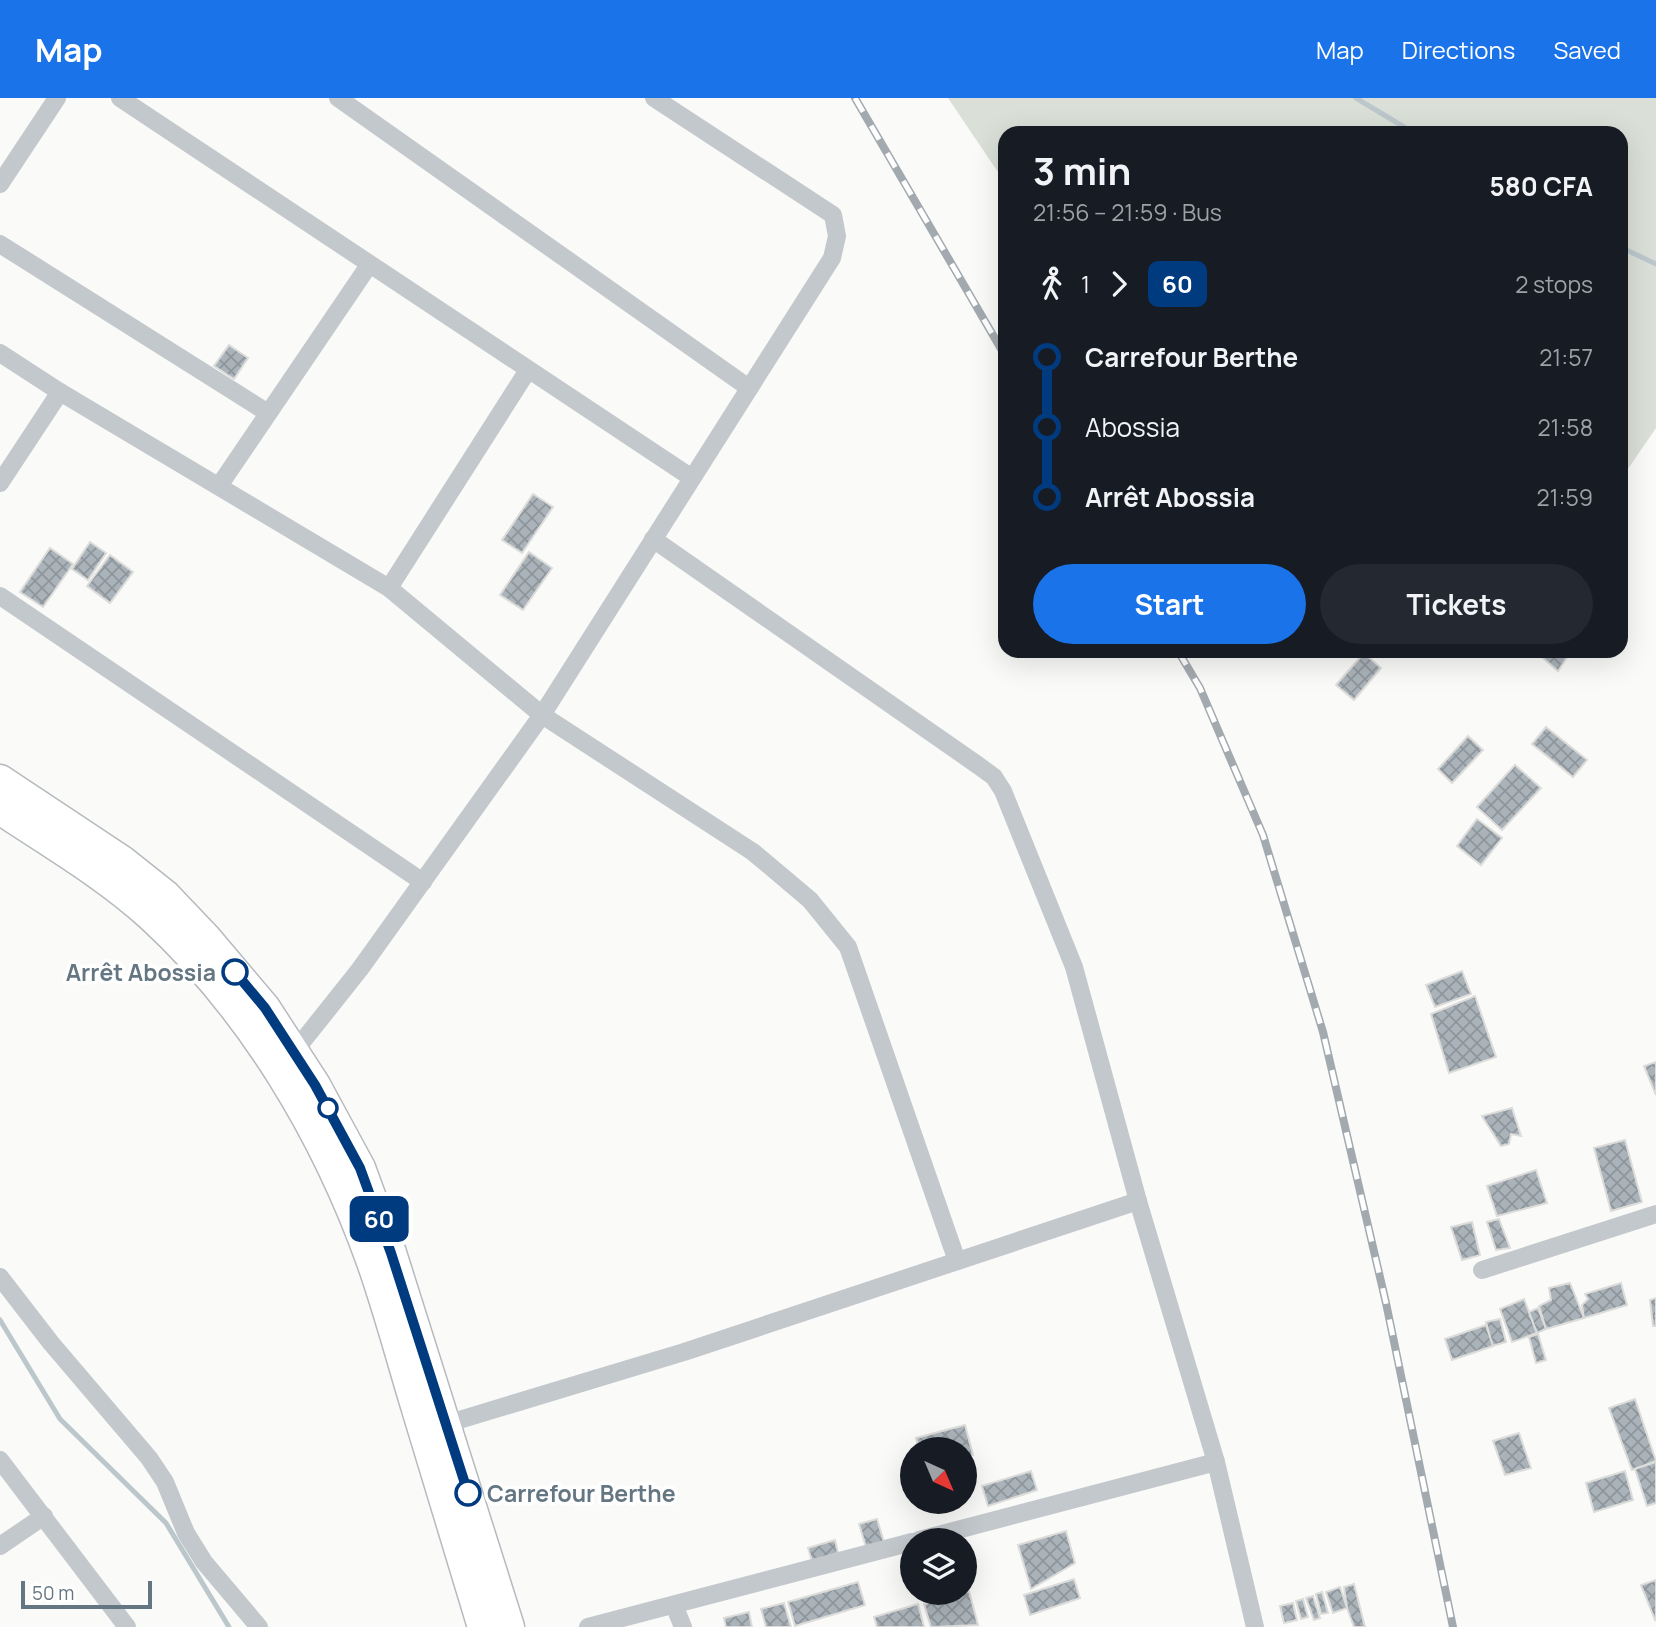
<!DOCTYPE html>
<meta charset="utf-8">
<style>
body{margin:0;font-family:Manrope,sans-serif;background:#242831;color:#f1f3f6;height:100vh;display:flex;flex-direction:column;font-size:26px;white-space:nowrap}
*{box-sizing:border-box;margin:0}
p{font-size:23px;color:#9ea1a6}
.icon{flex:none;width:38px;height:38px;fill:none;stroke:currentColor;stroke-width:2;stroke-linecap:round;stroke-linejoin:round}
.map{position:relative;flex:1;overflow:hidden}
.details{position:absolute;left:998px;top:28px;width:630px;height:532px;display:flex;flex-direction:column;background:#171b24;border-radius:21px;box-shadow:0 7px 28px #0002}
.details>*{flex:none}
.badge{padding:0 14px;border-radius:10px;font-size:24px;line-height:46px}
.needle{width:46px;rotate:136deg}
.buttons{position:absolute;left:900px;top:1339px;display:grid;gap:14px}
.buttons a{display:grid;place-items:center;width:77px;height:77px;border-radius:50%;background:#171b24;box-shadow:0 7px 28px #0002;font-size:35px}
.scale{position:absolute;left:21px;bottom:18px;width:131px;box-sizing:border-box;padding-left:7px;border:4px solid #657683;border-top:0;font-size:19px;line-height:24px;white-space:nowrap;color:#657683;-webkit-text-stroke:5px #fff;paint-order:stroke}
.map>.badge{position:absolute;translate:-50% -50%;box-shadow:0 0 0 4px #fff}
.legs{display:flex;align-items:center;gap:10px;height:77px;padding:0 35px;font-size:23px}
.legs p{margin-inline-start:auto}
.headline{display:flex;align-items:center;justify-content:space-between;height:119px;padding:0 35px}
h1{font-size:38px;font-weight:700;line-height:52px}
.action{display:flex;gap:14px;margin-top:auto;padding:14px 35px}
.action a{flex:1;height:80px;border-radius:42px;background:#1a73e8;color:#fff;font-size:28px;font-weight:700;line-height:80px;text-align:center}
.action a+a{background:#242831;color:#f1f3f6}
ul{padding:0 35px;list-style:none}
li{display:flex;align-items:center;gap:24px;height:70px;font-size:26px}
li i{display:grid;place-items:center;width:10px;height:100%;margin:0 9px;background:currentColor}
li i::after{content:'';width:18px;height:18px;margin:-9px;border:5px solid;border-radius:50%;background:#171b24}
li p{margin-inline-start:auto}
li:first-child i{background:linear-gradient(#0000 50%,currentColor 0)}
li:last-child i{background:linear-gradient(currentColor 50%,#0000 0)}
header{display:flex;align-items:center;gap:42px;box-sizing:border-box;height:98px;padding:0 35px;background:#1a73e8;color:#fff}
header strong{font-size:33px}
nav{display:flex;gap:38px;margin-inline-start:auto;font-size:24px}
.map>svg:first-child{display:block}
.green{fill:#dadfd7}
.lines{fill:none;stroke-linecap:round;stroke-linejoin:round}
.stream{stroke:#bbc7cb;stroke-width:5}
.building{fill:url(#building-cross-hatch);stroke:#dcdcda;stroke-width:2}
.primary-casing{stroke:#b5babe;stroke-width:33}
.minor{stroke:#c3c8cc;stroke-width:18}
.primary{stroke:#fff;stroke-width:30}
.rail-casing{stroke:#a2aab0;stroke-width:8}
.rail{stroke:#fff;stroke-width:5;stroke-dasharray:16;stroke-linecap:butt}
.line-1-casing{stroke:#fff;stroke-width:16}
.line-1{stroke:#003b80;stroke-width:10}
.stop-1-dot{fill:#fff;stroke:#003b80;stroke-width:3.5}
.labels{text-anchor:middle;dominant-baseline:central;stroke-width:7;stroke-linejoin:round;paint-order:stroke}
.stop-label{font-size:23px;font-weight:bold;fill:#657683;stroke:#fff;text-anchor:end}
</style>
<header>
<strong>Map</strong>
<nav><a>Map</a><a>Directions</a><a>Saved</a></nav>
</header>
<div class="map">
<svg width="1656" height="1529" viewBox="0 0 1656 1529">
<defs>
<pattern id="building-cross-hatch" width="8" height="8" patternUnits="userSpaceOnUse" patternTransform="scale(1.75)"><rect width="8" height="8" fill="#aab3b9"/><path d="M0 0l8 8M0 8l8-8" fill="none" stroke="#8e969c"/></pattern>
</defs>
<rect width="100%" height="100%" fill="#fafaf8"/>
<!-- green -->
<path class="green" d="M 948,0 L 1656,0 L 1656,330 L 1621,381 L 1620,35 L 1004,35 L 1004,83 Z"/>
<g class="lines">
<!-- stream -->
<g class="stream">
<path d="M 1356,0 L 1414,35"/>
<path d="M 1620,149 L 1656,166"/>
<path d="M 0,1222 L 60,1321 L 166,1425 L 229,1529"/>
</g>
</g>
<!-- building -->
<g class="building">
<path d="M 229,247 L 248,260 L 234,281 L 214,268 Z"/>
<path d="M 533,396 L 553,409 L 522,455 L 502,442 Z"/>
<path d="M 90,444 L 106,455 L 88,482 L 72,471 Z"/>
<path d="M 50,450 L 73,466 L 43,509 L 20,494 Z"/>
<path d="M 529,454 L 552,470 L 523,512 L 500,497 Z"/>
<path d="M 110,457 L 133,474 L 110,505 L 87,488 Z"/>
<path d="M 1535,553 L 1571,553 L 1558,573 Z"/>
<path d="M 1364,555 L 1381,570 L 1354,602 L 1336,587 Z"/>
<path d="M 1546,629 L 1587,662 L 1573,679 L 1532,646 Z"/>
<path d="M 1468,638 L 1483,652 L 1452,685 L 1438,671 Z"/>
<path d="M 1515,667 L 1541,690 L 1502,732 L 1477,709 Z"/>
<path d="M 1477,721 L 1502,740 L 1481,767 L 1457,748 Z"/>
<path d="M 1462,873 L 1471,896 L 1435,909 L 1426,887 Z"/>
<path d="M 1475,898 L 1496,959 L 1449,975 L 1431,916 Z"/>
<path d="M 1656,964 L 1656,997 L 1644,968 Z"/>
<path d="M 1512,1010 L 1521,1038 L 1511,1036 L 1509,1046 L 1501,1048 L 1482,1018 Z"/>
<path d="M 1625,1042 L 1642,1104 L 1611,1113 L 1594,1050 Z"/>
<path d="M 1536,1072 L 1547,1105 L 1497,1118 L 1487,1088 Z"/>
<path d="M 1499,1121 L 1510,1150 L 1496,1152 L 1487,1124 Z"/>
<path d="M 1472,1124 L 1480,1157 L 1462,1162 L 1451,1129 Z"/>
<path d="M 1570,1185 L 1584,1220 L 1546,1231 L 1539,1208 L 1551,1202 L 1549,1190 Z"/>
<path d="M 1621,1185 L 1627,1207 L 1584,1220 L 1582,1207 L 1588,1201 L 1585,1196 Z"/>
<path d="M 1656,1200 L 1656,1228 L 1653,1228 L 1650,1202 Z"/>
<path d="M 1524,1201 L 1537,1235 L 1512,1244 L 1500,1211 Z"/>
<path d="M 1538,1210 L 1546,1231 L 1537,1235 L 1529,1214 Z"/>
<path d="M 1500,1221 L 1506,1244 L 1492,1248 L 1486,1224 Z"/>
<path d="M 1486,1227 L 1493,1248 L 1452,1262 L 1445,1241 Z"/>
<path d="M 1538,1236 L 1546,1262 L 1536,1265 L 1529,1239 Z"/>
<path d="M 1635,1301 L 1656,1363 L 1632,1372 L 1609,1310 Z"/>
<path d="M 965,1327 L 973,1357 L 964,1359 L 964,1351 L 919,1351 L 916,1340 Z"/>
<path d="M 1519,1335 L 1531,1370 L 1505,1377 L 1493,1343 Z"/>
<path d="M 1656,1364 L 1656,1405 L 1647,1408 L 1635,1371 Z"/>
<path d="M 1031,1373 L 1037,1392 L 988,1408 L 982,1388 Z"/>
<path d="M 1625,1373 L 1633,1402 L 1594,1414 L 1586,1385 Z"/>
<path d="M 877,1421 L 884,1444 L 866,1449 L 859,1426 Z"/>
<path d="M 1066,1433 L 1075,1465 L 1031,1491 L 1018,1447 Z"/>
<path d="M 835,1442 L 838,1455 L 812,1463 L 808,1450 Z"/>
<path d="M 1074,1481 L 1080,1500 L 1030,1517 L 1024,1497 Z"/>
<path d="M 1656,1482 L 1656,1521 L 1655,1522 L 1641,1487 Z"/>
<path d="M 858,1484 L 865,1507 L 795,1528 L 788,1504 Z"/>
<path d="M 1354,1486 L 1365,1529 L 1354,1529 L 1347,1510 L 1344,1489 Z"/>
<path d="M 1340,1489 L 1347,1510 L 1333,1515 L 1326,1494 Z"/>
<path d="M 969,1493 L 978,1527 L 931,1529 L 924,1506 Z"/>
<path d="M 1322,1494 L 1328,1515 L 1321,1516 L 1316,1496 Z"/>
<path d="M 1313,1498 L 1320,1520 L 1314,1522 L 1306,1500 Z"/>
<path d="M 1303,1501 L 1308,1519 L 1301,1521 L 1296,1503 Z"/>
<path d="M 784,1505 L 791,1529 L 766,1529 L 761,1511 Z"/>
<path d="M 1293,1505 L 1297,1522 L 1284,1525 L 1280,1508 Z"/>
<path d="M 918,1506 L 924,1529 L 877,1529 L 874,1519 Z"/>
<path d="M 749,1514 L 752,1529 L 726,1529 L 724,1520 Z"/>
</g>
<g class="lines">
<defs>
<g id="primary">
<path d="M 0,682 L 122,763 L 166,798 L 205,839 L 265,910 L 315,987 L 360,1070 L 391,1155 L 509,1529"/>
<path d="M 0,711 C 51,745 106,777 151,818 C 252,911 326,1035 372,1164 C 389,1212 402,1262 417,1311 C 439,1383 461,1456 483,1529"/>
</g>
</defs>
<!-- primary casing -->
<use href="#primary" class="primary-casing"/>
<!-- minor -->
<g class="minor">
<path d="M 120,0 L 692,380"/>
<path d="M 338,0 L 749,290"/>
<path d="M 0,86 L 57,0"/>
<path d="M 0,146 L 268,315"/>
<path d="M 0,255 L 60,294 L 389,490 L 542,617 L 753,754 L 810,802 L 848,849 L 957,1163"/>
<path d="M 0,385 L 60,294"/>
<path d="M 219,388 L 369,167"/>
<path d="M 653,441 L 979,668 L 994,679 L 1003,693 L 1074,869 L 1138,1103 L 1216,1364 L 1255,1529"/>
<path d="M 389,490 L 528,272"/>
<path d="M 0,498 L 423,784"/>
<path d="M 294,954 L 360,871 L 542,617 L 832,160 L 837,138 L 833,117 L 654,0"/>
<path d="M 1482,1172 L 1656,1116"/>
<path d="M 0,1179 L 51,1245 L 149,1360 L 165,1384 L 186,1435 L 204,1464 L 259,1529"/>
<path d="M 446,1326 L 684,1254 L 1138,1103"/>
<path d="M 0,1362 L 127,1529"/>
<path d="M 919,1442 L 1216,1364"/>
<path d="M 0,1448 L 44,1418"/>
<path d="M 674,1507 L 683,1529"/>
<path d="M 588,1529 L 912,1444"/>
</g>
<!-- primary -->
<use href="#primary" class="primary"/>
<defs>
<g id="rail">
<path d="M 855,0 L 1004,256"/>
<path d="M 1178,553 L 1200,590 L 1263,737 L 1323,934 L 1386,1205 L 1453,1529"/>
</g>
</defs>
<!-- rail casing -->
<use href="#rail" class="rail-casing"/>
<!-- rail -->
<use href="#rail" class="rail"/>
</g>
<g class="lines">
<defs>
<path id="line-1" d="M 235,874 L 265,910 L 315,987 L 360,1070 L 391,1155 L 468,1395"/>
</defs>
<!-- line-1 casing -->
<use href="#line-1" class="line-1-casing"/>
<!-- line-1 -->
<use href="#line-1" class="line-1"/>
</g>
<!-- markers -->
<g class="stop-1-dot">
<circle cx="235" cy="874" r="12"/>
<circle cx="328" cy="1010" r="9"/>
<circle cx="468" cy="1395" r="12"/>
</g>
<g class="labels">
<!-- stop labels -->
<g class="stop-label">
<text x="216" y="874">Arrêt Abossia</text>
<text x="487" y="1395" text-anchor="start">Carrefour Berthe</text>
</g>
</g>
</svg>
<div class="buttons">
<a><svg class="needle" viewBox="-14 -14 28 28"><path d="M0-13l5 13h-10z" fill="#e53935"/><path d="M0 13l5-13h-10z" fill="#9ea1a6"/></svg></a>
<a><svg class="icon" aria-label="layers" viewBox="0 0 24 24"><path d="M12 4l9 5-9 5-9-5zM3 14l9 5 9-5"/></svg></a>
</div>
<div class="scale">50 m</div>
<b class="badge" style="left:379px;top:1121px;background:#003b80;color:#fff">60</b>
<section class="details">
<div class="headline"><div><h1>3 min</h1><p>21:56 – 21:59 · Bus</p></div><b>580 CFA</b></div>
<div class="legs"><svg class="icon" aria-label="walk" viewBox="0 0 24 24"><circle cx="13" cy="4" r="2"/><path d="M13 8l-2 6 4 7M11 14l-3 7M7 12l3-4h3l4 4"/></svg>1<svg class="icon" aria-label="forward" viewBox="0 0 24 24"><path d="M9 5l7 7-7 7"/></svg><b class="badge" style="background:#003b80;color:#fff">60</b><p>2 stops</p></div>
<ul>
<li><i style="color:#003b80"></i><b>Carrefour Berthe</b><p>21:57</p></li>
<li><i style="color:#003b80"></i><span>Abossia</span><p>21:58</p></li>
<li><i style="color:#003b80"></i><b>Arrêt Abossia</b><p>21:59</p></li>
</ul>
<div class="action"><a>Start</a><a>Tickets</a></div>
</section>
</div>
